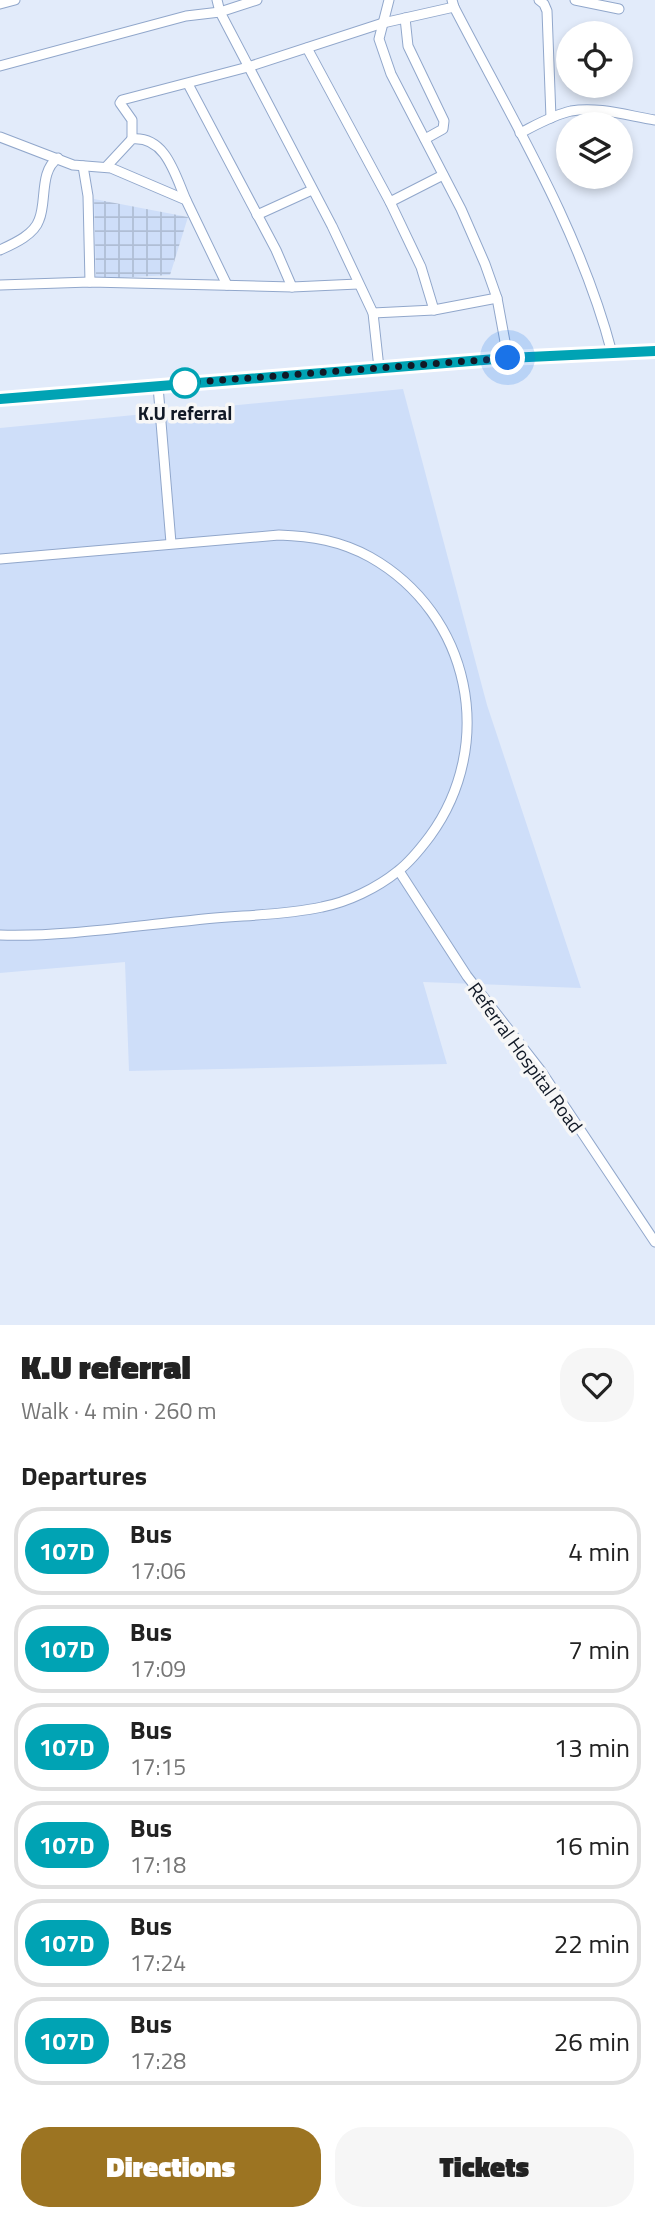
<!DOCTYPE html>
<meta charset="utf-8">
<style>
body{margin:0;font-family:"Titillium Web",sans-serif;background:#f6f6f6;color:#222;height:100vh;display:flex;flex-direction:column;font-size:26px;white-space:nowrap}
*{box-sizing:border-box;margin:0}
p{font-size:23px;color:#767676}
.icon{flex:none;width:38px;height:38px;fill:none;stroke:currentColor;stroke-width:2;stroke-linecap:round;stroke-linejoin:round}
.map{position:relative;height:1325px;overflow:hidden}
.panel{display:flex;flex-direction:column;background:#fff;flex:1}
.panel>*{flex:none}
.badge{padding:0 14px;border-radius:23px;font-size:24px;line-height:46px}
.buttons{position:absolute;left:556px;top:21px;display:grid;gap:14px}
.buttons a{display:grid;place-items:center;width:77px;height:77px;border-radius:50%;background:#fff;box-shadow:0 4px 10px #0003;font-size:35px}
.you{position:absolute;width:35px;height:35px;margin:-18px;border:5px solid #fff;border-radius:50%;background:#1a73e8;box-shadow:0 0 0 10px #1a73e833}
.map>.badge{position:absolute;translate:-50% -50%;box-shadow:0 0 0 4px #fff}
h2{padding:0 21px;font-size:26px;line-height:63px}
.round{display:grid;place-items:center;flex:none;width:74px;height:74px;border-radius:28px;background:#f6f6f6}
.headline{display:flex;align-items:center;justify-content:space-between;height:119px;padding:0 21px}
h1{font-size:33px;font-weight:800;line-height:52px}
.primary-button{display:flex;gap:14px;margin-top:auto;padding:14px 21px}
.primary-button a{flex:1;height:80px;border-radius:28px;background:#9c7422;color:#fff;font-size:28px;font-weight:800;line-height:80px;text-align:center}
.primary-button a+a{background:#f6f6f6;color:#222}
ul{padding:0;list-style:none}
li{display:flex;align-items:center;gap:21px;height:88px;margin:0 14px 10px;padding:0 7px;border:4px solid #e0e0e0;border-radius:28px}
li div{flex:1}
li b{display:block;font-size:26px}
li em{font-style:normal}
li .badge{min-width:77px;font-weight:700;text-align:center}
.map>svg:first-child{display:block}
.built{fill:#cedef9}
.industrial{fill:url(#industrial-grid)}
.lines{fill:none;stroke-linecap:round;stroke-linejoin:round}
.minor-casing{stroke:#91a7cb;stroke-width:11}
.major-casing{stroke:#cbcccf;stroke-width:13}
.minor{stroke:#fff;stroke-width:9}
.major{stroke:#ffcbca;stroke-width:10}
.line-casing{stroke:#fff;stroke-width:16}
.line{stroke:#00a3b4;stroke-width:10}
.walk{stroke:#111926;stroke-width:7;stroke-dasharray:0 12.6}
.stop-dot{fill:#fff;stroke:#00a3b4;stroke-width:3.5}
.labels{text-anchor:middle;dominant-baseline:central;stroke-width:7;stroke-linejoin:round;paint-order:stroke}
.stop-label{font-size:19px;font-weight:bold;fill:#111926;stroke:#f7f7f7}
.street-label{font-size:19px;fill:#111926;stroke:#f7f7f7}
</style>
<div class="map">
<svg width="655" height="1325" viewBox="0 0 655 1325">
<defs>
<pattern id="industrial-grid" width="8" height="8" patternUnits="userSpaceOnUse" patternTransform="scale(1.75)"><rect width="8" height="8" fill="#cedef9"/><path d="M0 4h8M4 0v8" fill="none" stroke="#b0bed5"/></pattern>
</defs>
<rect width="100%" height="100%" fill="#e2ebfa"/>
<!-- built -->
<path class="built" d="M 403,389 L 487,705 L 581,988 L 423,982 L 447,1064 L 129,1071 L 125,962 L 0,973 L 0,428 Z"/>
<!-- industrial -->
<path class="industrial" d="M 94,199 L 188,217 L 170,275 L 96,279 Z"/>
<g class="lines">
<defs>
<g id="minor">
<path d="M 217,0 L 220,12 L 332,226 L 373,313 L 379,368"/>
<path d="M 389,0 L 379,39 L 391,74 L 461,209 L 485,264 L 497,298 L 508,358"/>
<path d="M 452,0 L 454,7 C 512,119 580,230 612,353"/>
<path d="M 539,0 L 544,4 L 547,11 L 551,118"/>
<path d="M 575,0 L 619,9"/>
<path d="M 0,4 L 15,0"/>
<path d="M 405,18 L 408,46 L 444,121 L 443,129 L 425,139"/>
<path d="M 307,48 L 390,202 L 421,267 L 434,310"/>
<path d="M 0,66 L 186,16 L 220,12 L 257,0"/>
<path d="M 188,84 L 276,250 L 292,287"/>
<path d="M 520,133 C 536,125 553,115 571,111 C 598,106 629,116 655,120"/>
<path d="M 0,137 L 73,165 L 111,168 L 186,200 L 227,285"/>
<path d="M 132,139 L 132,120 L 120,103 L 122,100 L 248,67 L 383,23 L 454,7"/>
<path d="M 83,166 L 88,196 L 90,282"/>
<path d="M 106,167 L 132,139 C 166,136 175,175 186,200"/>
<path d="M 390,202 L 443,175"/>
<path d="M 257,215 L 312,190"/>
<path d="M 0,250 C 13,244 34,235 39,220 C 47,202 39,171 58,158"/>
<path d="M 0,285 L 90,282 L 292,287 L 358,284"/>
<path d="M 373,313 L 434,310 L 497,298"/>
<path d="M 158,386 L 171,543"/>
<path d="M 0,559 L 279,535 C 312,536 341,541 370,557 C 471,614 497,744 430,836 C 421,848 410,862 398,871 C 377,888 348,902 322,907 C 281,916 237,915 195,920 C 133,926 62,937 0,935"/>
<path d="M 399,871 L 467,976 L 541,1071 L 655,1242"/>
</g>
<path id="major" d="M 0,399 L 508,358 L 655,351"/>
</defs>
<!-- minor casing -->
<use href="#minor" class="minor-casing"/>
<!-- major casing -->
<use href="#major" class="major-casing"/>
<!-- minor -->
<use href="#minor" class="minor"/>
<!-- major -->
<use href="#major" class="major"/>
</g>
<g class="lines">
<defs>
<path id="line" d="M 0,399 L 508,358 L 655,351"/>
</defs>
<!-- line casing -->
<use href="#line" class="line-casing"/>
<!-- line -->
<use href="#line" class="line"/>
<!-- walk -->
<path class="walk" d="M 185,383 L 508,358"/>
</g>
<!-- markers -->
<circle class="stop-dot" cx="185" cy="383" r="14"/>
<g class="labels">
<!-- stop labels -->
<g class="stop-label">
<text x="185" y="412">K.U referral</text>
</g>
<!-- street labels -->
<g class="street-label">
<text transform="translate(526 1057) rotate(54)">Referral Hospital Road</text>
</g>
</g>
</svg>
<div class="buttons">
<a><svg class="icon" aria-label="locate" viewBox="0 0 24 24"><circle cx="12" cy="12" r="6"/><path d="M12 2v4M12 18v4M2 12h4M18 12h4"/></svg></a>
<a><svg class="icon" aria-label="layers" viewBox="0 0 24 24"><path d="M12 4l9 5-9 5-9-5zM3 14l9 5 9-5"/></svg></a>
</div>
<div class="you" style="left:508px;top:358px"></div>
</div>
<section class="panel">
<div class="headline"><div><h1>K.U referral</h1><p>Walk · 4 min · 260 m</p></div><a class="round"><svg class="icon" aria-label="heart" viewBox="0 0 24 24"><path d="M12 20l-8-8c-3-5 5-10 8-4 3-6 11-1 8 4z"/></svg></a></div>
<h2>Departures</h2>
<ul>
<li><span class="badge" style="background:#00a3b4;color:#fff">107D</span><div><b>Bus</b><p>17:06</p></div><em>4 min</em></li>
<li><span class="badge" style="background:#00a3b4;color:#fff">107D</span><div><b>Bus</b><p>17:09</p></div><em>7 min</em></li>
<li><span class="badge" style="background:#00a3b4;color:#fff">107D</span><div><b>Bus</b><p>17:15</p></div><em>13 min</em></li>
<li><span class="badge" style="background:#00a3b4;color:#fff">107D</span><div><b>Bus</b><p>17:18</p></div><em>16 min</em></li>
<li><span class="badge" style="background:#00a3b4;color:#fff">107D</span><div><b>Bus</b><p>17:24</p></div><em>22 min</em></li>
<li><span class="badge" style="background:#00a3b4;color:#fff">107D</span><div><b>Bus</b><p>17:28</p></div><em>26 min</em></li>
</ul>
<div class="primary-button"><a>Directions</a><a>Tickets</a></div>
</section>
